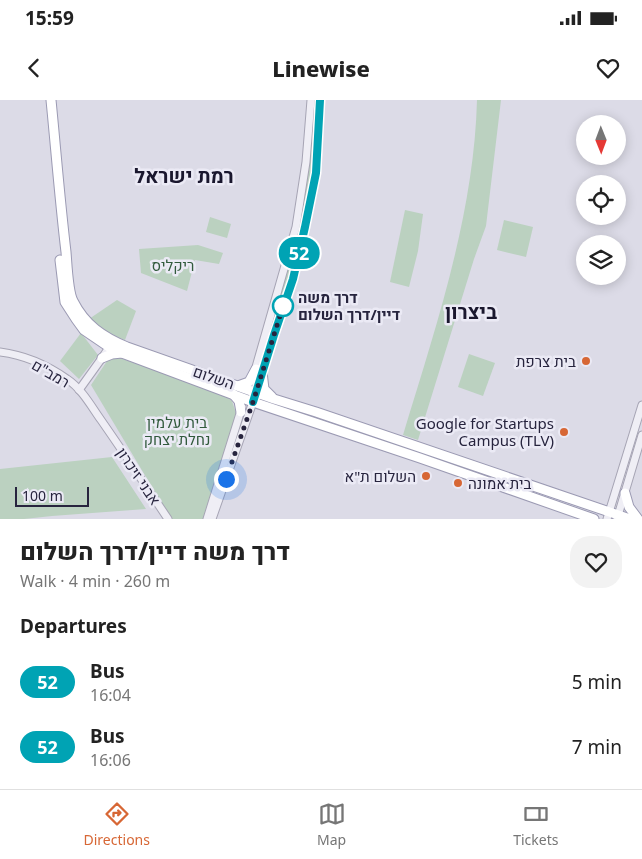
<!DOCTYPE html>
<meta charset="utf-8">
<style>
body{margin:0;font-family:"Noto Sans",Heebo,sans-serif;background:#f2f2f2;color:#222;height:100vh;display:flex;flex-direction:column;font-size:19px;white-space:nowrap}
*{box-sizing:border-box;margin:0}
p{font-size:16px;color:#767676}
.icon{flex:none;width:28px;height:28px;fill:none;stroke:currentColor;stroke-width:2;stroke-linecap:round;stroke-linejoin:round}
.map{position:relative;height:419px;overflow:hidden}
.details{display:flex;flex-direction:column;background:#fff;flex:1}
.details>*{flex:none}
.badge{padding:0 10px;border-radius:16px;font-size:18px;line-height:32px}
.needle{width:32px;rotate:179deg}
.tools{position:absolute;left:576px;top:15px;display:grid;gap:10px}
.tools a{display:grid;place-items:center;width:50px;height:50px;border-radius:50%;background:#fff;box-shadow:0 2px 12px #0003;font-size:25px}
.scale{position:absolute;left:15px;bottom:12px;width:74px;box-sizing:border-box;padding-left:5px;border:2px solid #27243e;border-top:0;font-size:14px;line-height:18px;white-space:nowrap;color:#27243e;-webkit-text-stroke:4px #ebeaf5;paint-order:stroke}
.you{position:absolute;width:25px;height:25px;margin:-12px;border:4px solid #fff;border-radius:50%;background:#1a73e8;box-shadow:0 0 0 8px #1a73e833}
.map>.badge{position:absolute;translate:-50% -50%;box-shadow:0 0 0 2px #fff}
h2{padding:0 20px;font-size:19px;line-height:45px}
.round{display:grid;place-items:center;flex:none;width:52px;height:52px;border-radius:20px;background:#f2f2f2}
.headline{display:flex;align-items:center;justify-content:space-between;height:85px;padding:0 20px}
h1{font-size:24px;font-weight:800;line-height:38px}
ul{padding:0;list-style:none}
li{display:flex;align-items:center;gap:15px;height:65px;padding:0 20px}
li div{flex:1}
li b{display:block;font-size:19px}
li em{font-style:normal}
li .badge{min-width:55px;font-weight:700;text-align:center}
.status{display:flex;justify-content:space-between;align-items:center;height:35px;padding:0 25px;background:#fff;direction:ltr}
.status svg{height:14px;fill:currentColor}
header{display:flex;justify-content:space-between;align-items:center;height:65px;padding:0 20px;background:#fff;font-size:22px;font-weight:800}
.menu{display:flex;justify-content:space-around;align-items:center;height:70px;border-top:1px solid #e0e0e0;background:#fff;font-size:14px;color:#767676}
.menu a{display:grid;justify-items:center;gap:2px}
.menu .selected{color:#d76735}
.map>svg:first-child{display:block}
.green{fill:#bbd1c0}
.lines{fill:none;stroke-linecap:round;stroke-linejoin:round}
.minor-casing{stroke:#a6a4b4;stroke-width:9}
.major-casing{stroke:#9b9ab3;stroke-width:11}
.minor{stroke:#efeef5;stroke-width:7}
.major{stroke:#fff;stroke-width:9}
.line-casing{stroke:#fff;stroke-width:11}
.line{stroke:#00a3b4;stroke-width:8}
.walk{stroke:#27243e;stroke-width:5;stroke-dasharray:0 9}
.stop-dot{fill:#fff;stroke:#00a3b4;stroke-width:2.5}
.poi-dot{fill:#d76735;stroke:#ebeaf5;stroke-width:2}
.labels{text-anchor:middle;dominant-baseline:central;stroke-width:5;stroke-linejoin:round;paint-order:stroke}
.park-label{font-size:15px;fill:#315a3c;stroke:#ebeaf5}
.stop-label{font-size:15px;font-weight:bold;fill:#27243e;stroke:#ebeaf5;text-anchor:start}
.poi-label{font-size:15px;fill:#27243e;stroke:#ebeaf5;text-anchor:end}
.street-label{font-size:15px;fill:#27243e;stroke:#ebeaf5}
.district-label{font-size:20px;font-weight:bold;fill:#1a172e;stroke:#ebeaf5}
</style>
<div class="status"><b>15:59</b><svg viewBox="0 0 49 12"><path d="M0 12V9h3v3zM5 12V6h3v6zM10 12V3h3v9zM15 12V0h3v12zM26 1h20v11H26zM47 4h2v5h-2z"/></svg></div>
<header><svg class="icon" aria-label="back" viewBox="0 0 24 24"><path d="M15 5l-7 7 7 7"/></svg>Linewise<svg class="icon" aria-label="heart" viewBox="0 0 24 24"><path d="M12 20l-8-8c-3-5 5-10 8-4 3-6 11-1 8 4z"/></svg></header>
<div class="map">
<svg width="642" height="419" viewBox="0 0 642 419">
<rect width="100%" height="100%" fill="#dcdbe7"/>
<!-- green -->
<g class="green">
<path d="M 314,0 L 317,0 L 313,71 L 291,178 L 271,234 L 274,215 L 286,176 L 300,117 L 310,56 Z"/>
<path d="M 477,0 L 501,0 L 486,126 L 474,159 L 418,340 L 403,335 C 436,226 474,115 477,0 Z"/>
<path d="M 405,110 L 423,114 L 418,151 L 409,187 L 390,182 Z"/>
<path d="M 210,117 L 231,124 L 227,138 L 206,132 Z"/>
<path d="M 504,120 L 533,127 L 526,157 L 497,150 Z"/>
<path d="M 198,145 L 223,153 L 219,164 L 195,160 L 187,191 L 141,173 L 139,149 Z"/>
<path d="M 117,200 L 136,211 L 125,240 L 112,235 L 89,219 Z"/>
<path d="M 81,233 L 98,255 L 79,279 L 60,261 Z"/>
<path d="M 469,254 L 495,263 L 483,296 L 458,287 Z"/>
<path d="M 111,255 L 222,293 L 232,301 L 236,313 L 205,419 L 171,419 L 91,285 Z"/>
<path d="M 112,357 L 146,409 L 52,416 L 24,419 L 0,419 L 0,369 Z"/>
</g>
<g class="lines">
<defs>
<g id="minor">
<path d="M 0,252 C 24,255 47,265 67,279 C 82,289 91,306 101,320 C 124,353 146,386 168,419"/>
<path d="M 254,274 L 296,127 L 306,62 L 311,0"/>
<path d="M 79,290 L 102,258 L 112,243"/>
<path d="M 207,419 L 242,307"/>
<path d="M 212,419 L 253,302 L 274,235 L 293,179 L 305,127 L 316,73 L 320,0"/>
<path d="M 607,419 L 642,305"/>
<path d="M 617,419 L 642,335"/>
</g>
<g id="major">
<path d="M 51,0 C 56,51 60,102 66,152 C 67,164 68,192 73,201 C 85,225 103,237 127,247 L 274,299 L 316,312 L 630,419"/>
<path d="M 60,160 L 65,202 L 76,219 L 84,230 L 109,247 L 122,253 L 253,302 L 420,358 L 594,419"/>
<path d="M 102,258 L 112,254 L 122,253"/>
<path d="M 262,272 L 264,289 L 272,297"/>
<path d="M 238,286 L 249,282 L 256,269"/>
<path d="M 233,294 L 239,301 L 241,312"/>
<path d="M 625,393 L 629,407 L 638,419"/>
</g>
</defs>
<!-- minor casing -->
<use href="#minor" class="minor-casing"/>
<!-- major casing -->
<use href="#major" class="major-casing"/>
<!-- minor -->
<use href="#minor" class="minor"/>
<!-- major -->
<use href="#major" class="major"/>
</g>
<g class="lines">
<defs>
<path id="line" d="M 253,302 L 274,235 L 293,179 L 305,127 L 316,73 L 320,0"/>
</defs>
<!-- line casing -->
<use href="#line" class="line-casing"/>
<!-- line -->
<use href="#line" class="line"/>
<!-- walk -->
<path class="walk" d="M 226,379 L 253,302 L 284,203 L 283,206"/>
</g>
<!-- markers -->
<circle class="stop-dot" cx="283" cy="206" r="10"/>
<g class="poi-dot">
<circle cx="586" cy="261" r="5"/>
<circle cx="564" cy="332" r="5"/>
<circle cx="426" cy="376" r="5"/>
<circle cx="458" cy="383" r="5"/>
</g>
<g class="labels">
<!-- park labels -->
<g class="park-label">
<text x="173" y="165">ריקליס</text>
<text x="177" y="322">בית עלמין<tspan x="177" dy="17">נחלת יצחק</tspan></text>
</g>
<!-- stop labels -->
<g class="stop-label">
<text x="298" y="197">דרך משה<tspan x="298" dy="17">דיין/דרך השלום</tspan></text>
</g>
<!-- poi labels -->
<g class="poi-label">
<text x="576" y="261">בית צרפת</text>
<text x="554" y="323">Google for Startups<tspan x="554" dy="17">Campus (TLV)</tspan></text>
<text x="416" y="376">השלום ת"א</text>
<text x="468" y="383" text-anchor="start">בית אמונה</text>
</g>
<!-- street labels -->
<g class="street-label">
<text transform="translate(51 273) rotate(30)">רמב"ם</text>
<text transform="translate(214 277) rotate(19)">השלום</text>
<text transform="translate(139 376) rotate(56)">אבני זיכרון</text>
</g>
<!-- district labels -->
<g class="district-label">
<text x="184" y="75">רמת ישראל</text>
<text x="471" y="211">ביצרון</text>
</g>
</g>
</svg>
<div class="tools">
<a><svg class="needle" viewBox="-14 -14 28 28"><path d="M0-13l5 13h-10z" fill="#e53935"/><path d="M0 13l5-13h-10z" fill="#767676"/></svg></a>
<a><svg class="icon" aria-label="locate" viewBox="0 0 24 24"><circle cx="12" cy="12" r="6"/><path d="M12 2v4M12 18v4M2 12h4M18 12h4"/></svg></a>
<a><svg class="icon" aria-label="layers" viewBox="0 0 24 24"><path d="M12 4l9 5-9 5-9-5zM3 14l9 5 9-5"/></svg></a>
</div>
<div class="scale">100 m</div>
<div class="you" style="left:226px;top:379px"></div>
<b class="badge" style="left:299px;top:153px;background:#00a3b4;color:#fff">52</b>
</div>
<section class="details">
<div class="headline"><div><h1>דרך משה דיין/דרך השלום</h1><p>Walk · 4 min · 260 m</p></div><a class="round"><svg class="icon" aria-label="heart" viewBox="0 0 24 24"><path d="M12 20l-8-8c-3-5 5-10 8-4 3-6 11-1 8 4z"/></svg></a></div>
<h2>Departures</h2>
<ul>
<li><span class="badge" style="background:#00a3b4;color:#fff">52</span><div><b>Bus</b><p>16:04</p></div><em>5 min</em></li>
<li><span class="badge" style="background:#00a3b4;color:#fff">52</span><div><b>Bus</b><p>16:06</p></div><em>7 min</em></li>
</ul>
</section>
<nav class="menu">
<a class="selected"><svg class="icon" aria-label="directions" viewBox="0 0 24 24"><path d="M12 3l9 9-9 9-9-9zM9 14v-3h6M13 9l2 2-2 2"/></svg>Directions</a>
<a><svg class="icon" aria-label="map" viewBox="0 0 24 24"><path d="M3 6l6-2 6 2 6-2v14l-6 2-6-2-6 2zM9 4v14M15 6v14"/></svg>Map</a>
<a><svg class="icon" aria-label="tickets" viewBox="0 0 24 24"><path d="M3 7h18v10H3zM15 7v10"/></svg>Tickets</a>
</nav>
